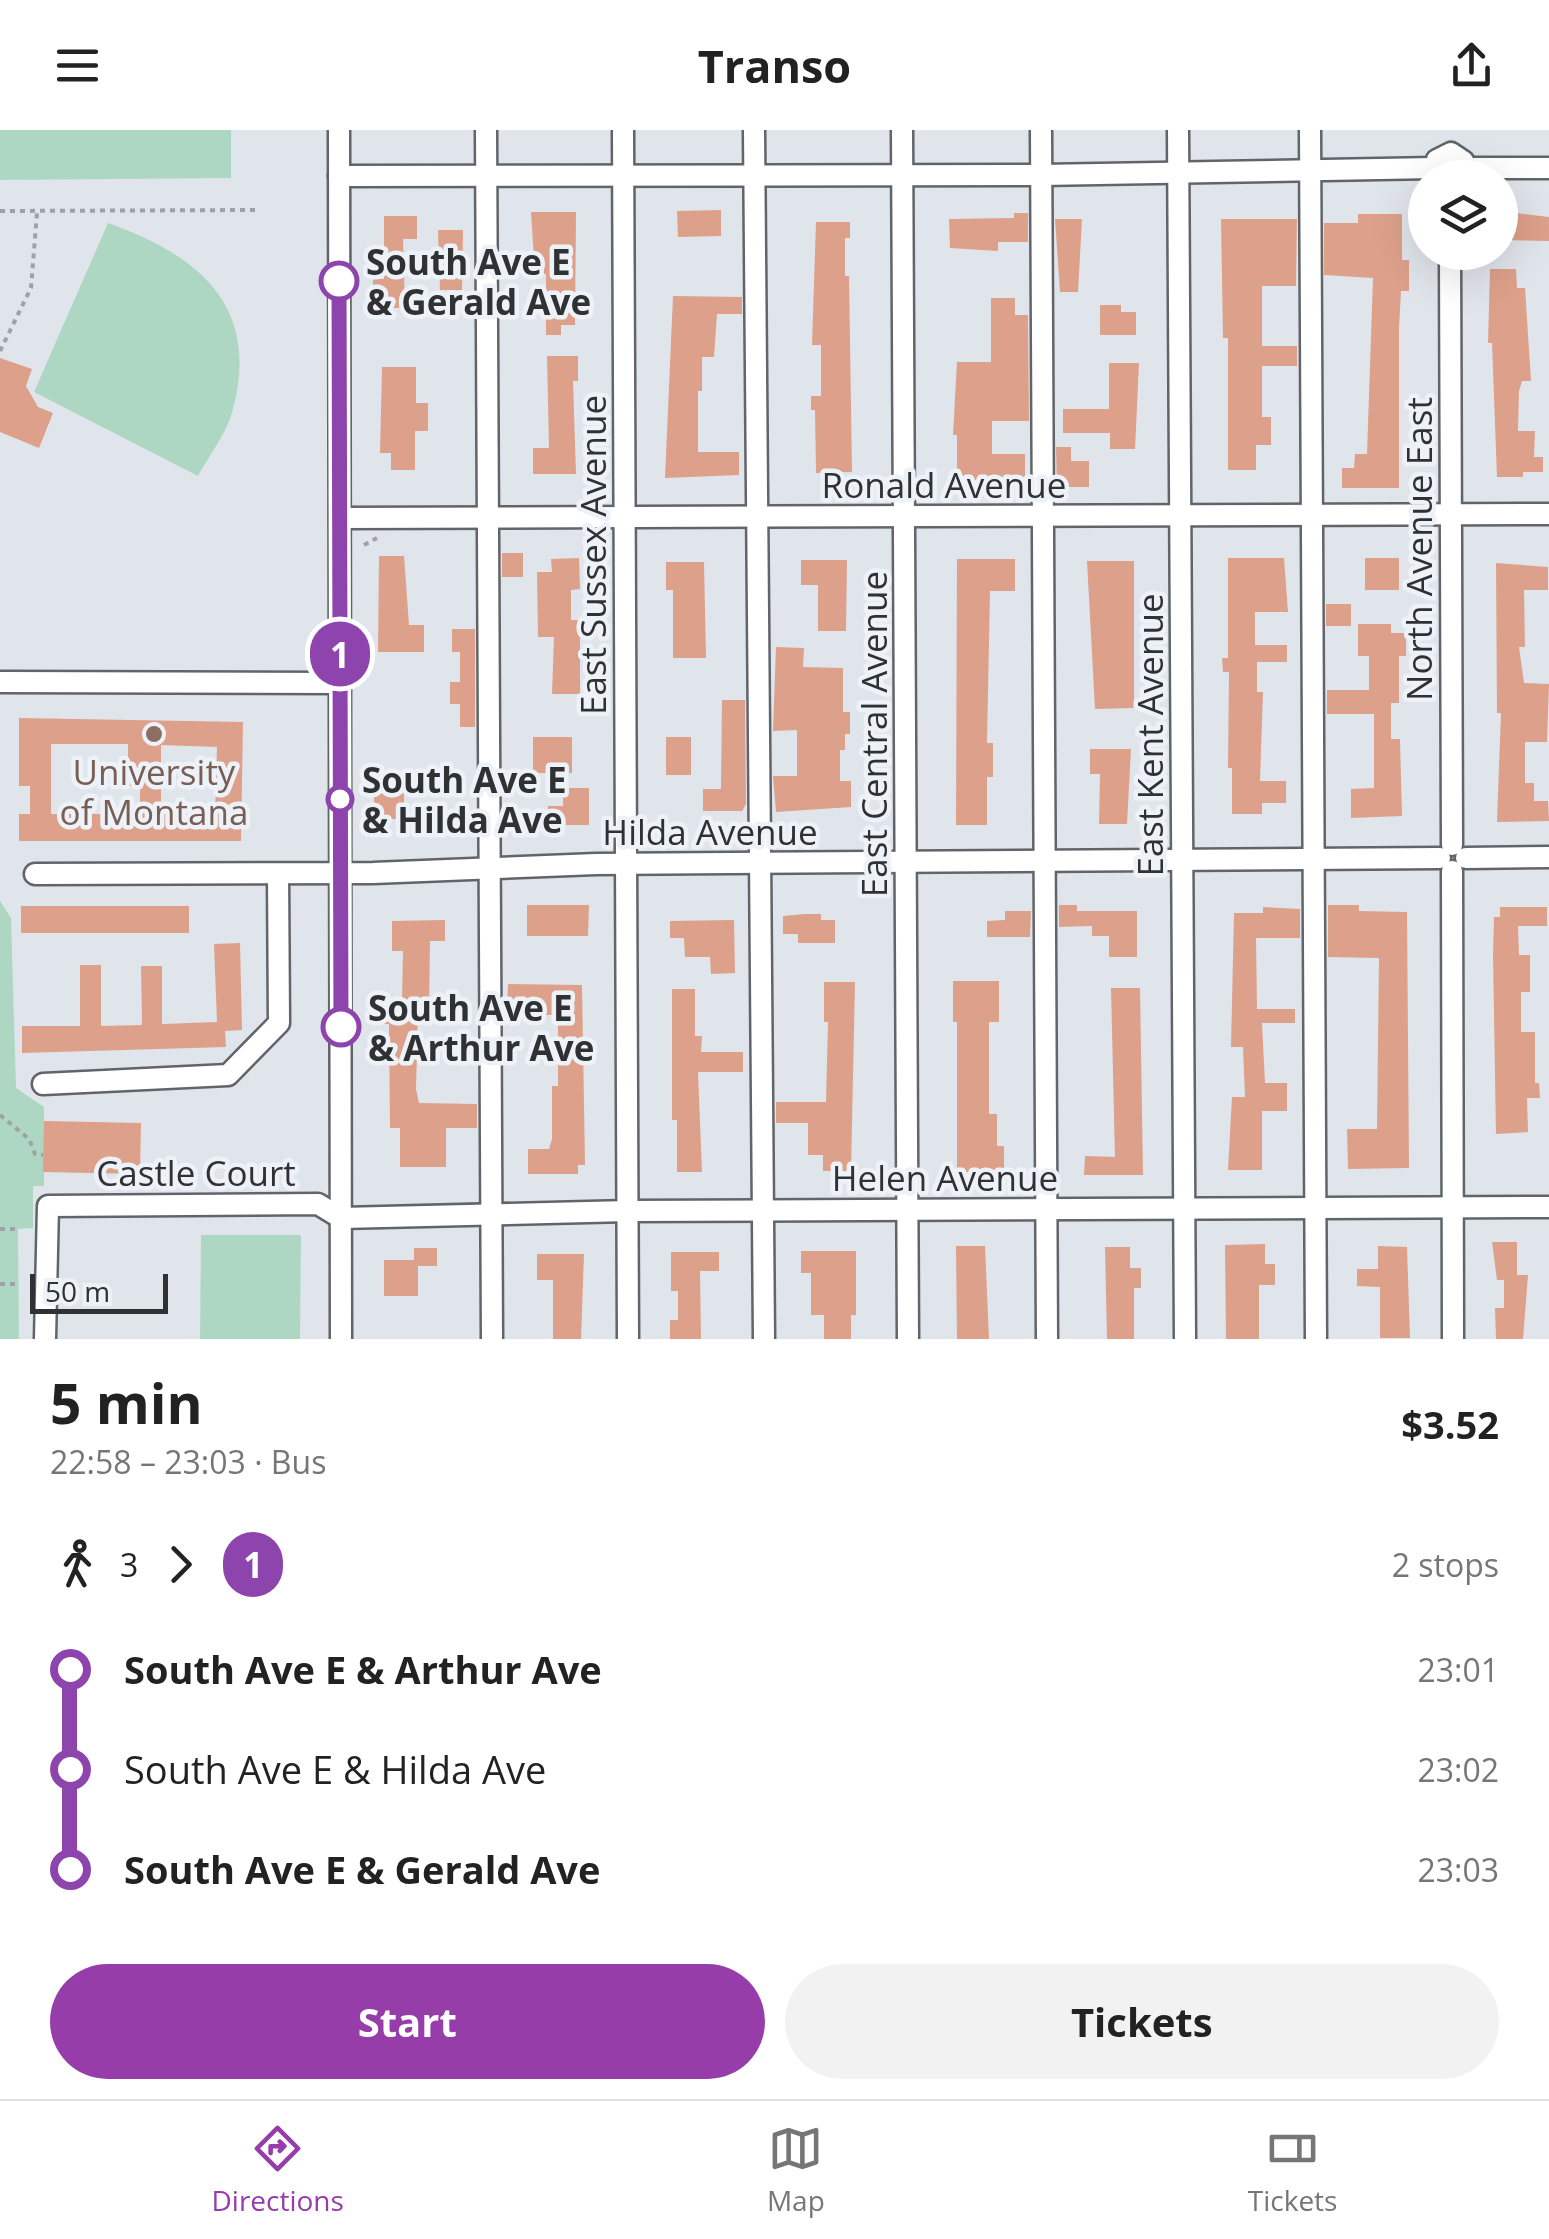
<!DOCTYPE html>
<meta charset="utf-8">
<style>
body{margin:0;font-family:"Open Sans",sans-serif;background:#f2f2f2;color:#222;height:100vh;display:flex;flex-direction:column;font-size:38px;white-space:nowrap}
*{box-sizing:border-box;margin:0}
p{font-size:32px;color:#767676}
.icon{flex:none;width:55px;height:55px;fill:none;stroke:currentColor;stroke-width:2;stroke-linecap:round;stroke-linejoin:round}
.map{position:relative;height:1209px;overflow:hidden}
.sheet{display:flex;flex-direction:column;background:#fff;flex:1}
.sheet>*{flex:none}
.badge{padding:0 20px;border-radius:32px;font-size:35px;line-height:65px}
.fabs{position:absolute;left:1408px;top:30px;display:grid;gap:20px}
.fabs a{display:grid;place-items:center;width:110px;height:110px;border-radius:50%;background:#fff;box-shadow:0 10px 40px #0002;font-size:50px}
.scale{position:absolute;left:30px;bottom:25px;width:138px;box-sizing:border-box;padding-left:10px;border:5px solid #2f3133;border-top:0;font-size:28px;line-height:35px;white-space:nowrap;color:#2f3133;-webkit-text-stroke:8px #edf2f8;paint-order:stroke}
.map>.badge{position:absolute;translate:-50% -50%;box-shadow:0 0 0 5px #fff}
.legs{display:flex;align-items:center;gap:15px;height:110px;padding:0 50px;font-size:32px}
.legs p{margin-inline-start:auto}
.summary{display:flex;align-items:center;justify-content:space-between;height:170px;padding:0 50px}
h1{font-size:55px;font-weight:700;line-height:75px}
.cta{display:flex;gap:20px;margin-top:auto;padding:20px 50px}
.cta a{flex:1;height:115px;border-radius:60px;background:#963da9;color:#fff;font-size:40px;font-weight:700;line-height:115px;text-align:center}
.cta a+a{background:#f2f2f2;color:#222}
ul{padding:0 50px;list-style:none}
li{display:flex;align-items:center;gap:35px;height:100px;font-size:38px}
li i{display:grid;place-items:center;width:15px;height:100%;margin:0 12px;background:currentColor}
li i::after{content:'';width:25px;height:25px;margin:-12px;border:8px solid;border-radius:50%;background:#fff}
li p{margin-inline-start:auto}
li:first-child i{background:linear-gradient(#0000 50%,currentColor 0)}
li:last-child i{background:linear-gradient(currentColor 50%,#0000 0)}
header{display:flex;justify-content:space-between;align-items:center;height:130px;padding:0 50px;background:#fff;font-size:45px;font-weight:700}
.tab-bar{display:flex;justify-content:space-around;align-items:center;height:140px;border-top:2px solid #e0e0e0;background:#fff;font-size:28px;color:#767676}
.tab-bar a{display:grid;justify-items:center;gap:5px}
.tab-bar .active{color:#963da9}
.map>svg:first-child{display:block}
.green{fill:#aed7c3}
.building{fill:#dda08a;fill-rule:evenodd}
.lines{fill:none;stroke-linecap:round;stroke-linejoin:round}
.minor-casing{stroke:#61656a;stroke-width:25}
.path{stroke:#9ea2a6;stroke-width:4;stroke-dasharray:5 5;stroke-linecap:butt}
.minor{stroke:#fff;stroke-width:20}
.line-1-casing{stroke:#fff;stroke-width:22}
.line-1{stroke:#8e44ad;stroke-width:15}
.stop-1-dot{fill:#fff;stroke:#8e44ad;stroke-width:5}
.education-dot{fill:#8d6e63;stroke:#edf2f8;stroke-width:4}
.labels{text-anchor:middle;dominant-baseline:central;stroke-width:9;stroke-linejoin:round;paint-order:stroke}
.stop-label{font-size:35px;font-weight:bold;fill:#2f3133;stroke:#edf2f8;text-anchor:start}
.street-label{font-size:35px;fill:#2f3133;stroke:#edf2f8}
.education-label{font-size:35px;fill:#785e54;stroke:#edf2f8}
</style>
<header><svg class="icon" aria-label="menu" viewBox="0 0 24 24"><path d="M4 6h16M4 12h16M4 18h16"/></svg>Transo<svg class="icon" aria-label="share" viewBox="0 0 24 24"><path d="M12 15V3M7 8l5-5 5 5M5 13v7h14v-7"/></svg></header>
<div class="map">
<svg width="1549" height="1209" viewBox="0 0 1549 1209">
<rect width="100%" height="100%" fill="#e0e5eb"/>
<!-- green -->
<g class="green">
<path d="M 0,0 L 231,0 L 231,48 L 0,50 Z"/>
<path d="M 108,93 C 201,126 263,178 231,286 C 224,307 208,327 198,346 L 34,262 Z"/>
<path d="M 0,771 L 11,788 L 16,958 L 44,977 L 44,1056 L 33,1056 L 33,1098 L 18,1099 L 19,1209 L 0,1209 Z"/>
<path d="M 201,1105 L 301,1105 L 300,1209 L 200,1209 Z"/>
</g>
<!-- building -->
<g class="building">
<path d="M 721,80 L 721,106 L 678,107 L 677,81 Z"/>
<path d="M 1500,81 L 1549,87 L 1549,111 L 1500,110 Z"/>
<path d="M 531,82 L 576,82 L 575,195 L 561,195 L 561,205 L 546,205 L 546,144 L 535,144 Z"/>
<path d="M 1014,83 L 1028,83 L 1028,112 L 998,112 L 998,121 L 950,118 L 949,89 L 1014,88 Z"/>
<path d="M 1358,84 L 1402,84 L 1402,130 L 1409,130 L 1409,161 L 1401,161 L 1399,198 L 1399,358 L 1342,358 L 1342,338 L 1354,338 L 1355,324 L 1367,324 L 1373,148 L 1324,145 L 1324,93 L 1358,93 Z"/>
<path d="M 384,86 L 417,86 L 417,109 L 403,109 L 405,178 L 373,178 L 373,149 L 384,149 Z"/>
<path d="M 1055,89 L 1082,89 L 1078,162 L 1060,162 Z"/>
<path d="M 1221,89 L 1297,89 L 1296,156 L 1262,156 L 1262,216 L 1297,216 L 1297,236 L 1262,236 L 1262,287 L 1271,287 L 1271,315 L 1256,315 L 1256,340 L 1228,340 L 1228,208 L 1223,208 Z"/>
<path d="M 816,92 L 850,92 L 850,108 L 845,108 L 845,146 L 849,146 L 852,342 L 816,343 L 815,280 L 811,280 L 811,266 L 821,266 L 821,215 L 812,215 Z"/>
<path d="M 438,100 L 463,100 L 462,160 L 440,160 Z"/>
<path d="M 1490,139 L 1516,139 L 1517,158 L 1525,158 L 1531,251 L 1522,251 L 1519,261 L 1518,301 L 1535,301 L 1534,327 L 1543,327 L 1543,342 L 1523,342 L 1523,347 L 1497,347 L 1492,213 L 1488,213 Z"/>
<path d="M 673,166 L 742,167 L 742,184 L 717,184 L 714,227 L 702,227 L 702,261 L 698,261 L 698,322 L 739,322 L 739,345 L 665,348 Z"/>
<path d="M 991,168 L 1015,168 L 1015,185 L 1028,185 L 1029,291 L 992,291 L 992,324 L 1025,324 L 1025,350 L 957,350 L 957,305 L 953,305 L 957,232 L 991,232 Z"/>
<path d="M 1100,175 L 1121,175 L 1121,182 L 1136,182 L 1136,205 L 1100,205 Z"/>
<path d="M 547,226 L 578,226 L 578,251 L 573,251 L 576,344 L 533,344 L 533,318 L 549,318 Z"/>
<path d="M 0,228 L 32,239 L 26,256 L 38,277 L 53,283 L 39,318 L 0,302 Z"/>
<path d="M 1109,233 L 1139,233 L 1135,319 L 1110,319 L 1110,303 L 1063,303 L 1063,279 L 1109,279 Z"/>
<path d="M 382,237 L 416,237 L 416,273 L 428,273 L 428,301 L 415,301 L 415,340 L 391,340 L 391,323 L 380,323 Z"/>
<path d="M 1056,317 L 1071,317 L 1071,331 L 1089,331 L 1089,357 L 1057,357 Z"/>
<rect x="502" y="423" width="21" height="24"/>
<path d="M 379,426 L 404,426 L 409,495 L 424,495 L 424,522 L 378,522 Z"/>
<path d="M 579,428 L 580,459 L 571,460 L 571,490 L 580,490 L 580,564 L 552,564 L 554,507 L 538,507 L 537,442 L 552,442 L 551,429 Z"/>
<path d="M 1228,428 L 1284,428 L 1288,482 L 1255,482 L 1255,515 L 1287,515 L 1287,532 L 1257,532 L 1257,562 L 1263,562 L 1260,651 L 1286,651 L 1286,673 L 1262,673 L 1262,684 L 1232,684 L 1232,638 L 1228,638 L 1229,542 L 1223,542 L 1222,528 L 1228,528 Z"/>
<rect x="1365" y="428" width="34" height="32"/>
<path d="M 957,429 L 1015,429 L 1015,461 L 990,461 L 987,613 L 993,613 L 993,647 L 987,647 L 987,695 L 956,695 Z"/>
<path d="M 801,430 L 847,430 L 846,501 L 818,501 L 818,455 L 801,455 Z"/>
<path d="M 1087,431 L 1134,431 L 1134,578 L 1095,579 Z"/>
<path d="M 666,432 L 704,432 L 706,528 L 673,528 L 673,460 L 666,460 Z"/>
<path d="M 1496,433 L 1548,437 L 1548,460 L 1524,460 L 1525,517 L 1519,517 L 1524,553 L 1549,554 L 1547,612 L 1525,612 L 1525,653 L 1534,653 L 1534,671 L 1548,671 L 1549,691 L 1497,692 L 1501,583 L 1497,583 Z"/>
<rect x="1326" y="474" width="25" height="22"/>
<path d="M 1358,494 L 1391,494 L 1391,503 L 1406,503 L 1406,526 L 1399,526 L 1399,573 L 1391,573 L 1391,609 L 1400,609 L 1402,686 L 1351,688 L 1351,659 L 1374,658 L 1374,584 L 1327,584 L 1327,560 L 1369,560 L 1369,526 L 1358,526 Z"/>
<path d="M 452,499 L 475,499 L 475,597 L 460,597 L 460,574 L 450,574 L 450,552 L 460,552 L 460,522 L 452,522 Z"/>
<path d="M 776,517 L 804,518 L 803,537 L 843,538 L 843,582 L 850,582 L 850,604 L 845,604 L 845,620 L 840,620 L 840,651 L 851,651 L 851,677 L 776,682 L 773,646 L 797,646 L 797,600 L 773,601 Z"/>
<path d="M 722,570 L 745,570 L 746,674 L 742,681 L 703,681 L 703,659 L 721,659 Z"/>
<path d="M 19,588 L 243,592 L 241,711 L 19,711 L 19,684 L 30,684 L 30,656 L 19,656 ZM 51,614 L 128,614 L 128,656 L 140,656 L 140,684 L 51,684 ZM 161,615 L 217,617 L 215,684 L 161,684 Z"/>
<rect x="533" y="607" width="39" height="36"/>
<rect x="666" y="607" width="25" height="38"/>
<path d="M 1090,619 L 1131,619 L 1127,694 L 1099,694 L 1100,644 L 1090,644 Z"/>
<rect x="374" y="654" width="30" height="35"/>
<path d="M 563,658 L 589,658 L 589,695 L 548,695 L 548,676 L 563,676 Z"/>
<path d="M 527,775 L 589,775 L 588,806 L 527,806 Z"/>
<path d="M 1059,775 L 1077,775 L 1077,781 L 1137,781 L 1137,827 L 1109,827 L 1109,806 L 1092,806 L 1092,796 L 1059,797 Z"/>
<path d="M 1328,775 L 1359,775 L 1359,781 L 1407,782 L 1409,1038 L 1348,1039 L 1347,999 L 1377,999 L 1379,828 L 1328,827 Z"/>
<rect x="21" y="776" width="168" height="27"/>
<path d="M 1263,777 L 1300,779 L 1300,808 L 1256,808 L 1257,879 L 1295,879 L 1295,893 L 1262,893 L 1265,953 L 1287,953 L 1287,981 L 1262,981 L 1262,1040 L 1228,1040 L 1232,967 L 1245,967 L 1243,917 L 1231,917 L 1234,783 L 1263,783 Z"/>
<path d="M 1500,777 L 1547,777 L 1547,796 L 1518,796 L 1519,825 L 1530,825 L 1530,862 L 1521,862 L 1521,902 L 1535,902 L 1535,953 L 1539,953 L 1540,968 L 1527,968 L 1528,1002 L 1496,1004 L 1493,825 L 1494,787 L 1500,787 Z"/>
<path d="M 1005,781 L 1031,781 L 1030,807 L 987,807 L 987,791 L 1005,790 Z"/>
<path d="M 805,784 L 821,784 L 821,790 L 835,790 L 835,813 L 798,813 L 798,804 L 783,804 L 783,786 Z"/>
<path d="M 445,790 L 445,811 L 430,811 L 429,880 L 418,880 L 416,959 L 419,973 L 477,974 L 477,998 L 446,998 L 446,1037 L 400,1037 L 400,998 L 390,998 L 389,894 L 380,894 L 380,872 L 402,872 L 403,821 L 392,821 L 392,791 Z"/>
<path d="M 734,790 L 735,843 L 711,844 L 710,827 L 685,827 L 684,808 L 670,808 L 670,791 Z"/>
<path d="M 240,813 L 242,900 L 225,901 L 226,917 L 22,923 L 22,896 L 80,896 L 80,835 L 101,835 L 101,896 L 142,895 L 141,836 L 162,836 L 162,894 L 217,892 L 214,814 Z"/>
<path d="M 953,851 L 999,851 L 999,892 L 989,892 L 989,984 L 997,984 L 997,1016 L 1004,1016 L 1004,1042 L 957,1042 L 957,892 L 953,892 Z"/>
<path d="M 824,852 L 855,852 L 851,1041 L 823,1041 L 823,1025 L 808,1025 L 808,993 L 776,993 L 776,972 L 826,972 L 828,892 L 824,892 Z"/>
<path d="M 508,854 L 582,855 L 585,1035 L 578,1035 L 578,1044 L 528,1044 L 528,1019 L 549,1019 L 552,1009 L 552,956 L 558,956 L 558,885 L 533,885 L 533,876 L 507,875 Z"/>
<path d="M 1111,858 L 1140,858 L 1143,1045 L 1084,1045 L 1085,1026 L 1115,1027 Z"/>
<path d="M 672,859 L 695,859 L 695,906 L 702,906 L 701,922 L 743,922 L 743,942 L 698,942 L 702,1042 L 677,1042 L 677,990 L 672,990 Z"/>
<path d="M 44,991 L 141,993 L 140,1044 L 43,1042 Z"/>
<path d="M 1492,1112 L 1517,1112 L 1517,1145 L 1528,1145 L 1523,1209 L 1496,1209 L 1495,1178 L 1504,1178 L 1504,1150 L 1497,1150 Z"/>
<path d="M 1265,1114 L 1265,1134 L 1275,1134 L 1275,1155 L 1259,1155 L 1259,1209 L 1226,1209 L 1225,1115 Z"/>
<path d="M 956,1116 L 985,1116 L 989,1209 L 957,1209 Z"/>
<path d="M 1378,1116 L 1407,1117 L 1410,1208 L 1380,1208 L 1380,1157 L 1357,1156 L 1357,1139 L 1378,1139 Z"/>
<path d="M 1105,1117 L 1130,1117 L 1130,1138 L 1141,1138 L 1141,1158 L 1134,1158 L 1134,1209 L 1107,1209 Z"/>
<path d="M 414,1118 L 437,1118 L 437,1136 L 418,1136 L 418,1166 L 384,1166 L 384,1130 L 414,1130 Z"/>
<path d="M 801,1121 L 856,1121 L 856,1185 L 851,1185 L 851,1209 L 824,1209 L 824,1185 L 811,1185 L 811,1143 L 801,1143 Z"/>
<path d="M 671,1122 L 719,1122 L 719,1141 L 700,1141 L 701,1209 L 670,1209 L 670,1190 L 678,1190 L 678,1161 L 671,1161 Z"/>
<path d="M 537,1124 L 584,1124 L 581,1209 L 553,1209 L 553,1150 L 537,1150 Z"/>
</g>
<g class="lines">
<defs>
<g id="minor">
<path d="M 339,0 L 341,1209"/>
<path d="M 486,0 L 492,1209"/>
<path d="M 623,0 L 628,1209"/>
<path d="M 754,0 L 764,1209"/>
<path d="M 902,0 L 908,1209"/>
<path d="M 1041,0 L 1047,1209"/>
<path d="M 1178,0 L 1185,1209"/>
<path d="M 1310,0 L 1316,1209"/>
<path d="M 1465,38 L 1549,38"/>
<path d="M 339,46 L 1041,45 L 1434,38"/>
<path d="M 1437,47 L 1437,30 L 1451,23 L 1463,31 L 1462,48"/>
<path d="M 1450,122 L 1452,715"/>
<path d="M 340,388 L 1549,384"/>
<path d="M 0,552 L 340,553"/>
<path d="M 1466,728 L 1549,727"/>
<path d="M 1452,741 L 1453,1209"/>
<path d="M 35,744 L 373,743 L 596,734 L 1440,728"/>
<path d="M 43,954 L 228,945 L 279,893 L 278,744"/>
<path d="M 45,1209 L 48,1076 L 318,1074 L 341,1088 L 628,1081 L 1549,1077"/>
</g>
</defs>
<!-- minor casing -->
<use href="#minor" class="minor-casing"/>
<!-- path -->
<g class="path">
<path d="M 0,81 L 256,80"/>
<path d="M 0,221 L 31,158 L 37,83"/>
<path d="M 364,415 L 377,408"/>
<path d="M 0,985 L 29,1009 L 35,1024 L 43,1025"/>
<path d="M 0,1099 L 16,1099"/>
<path d="M 0,1154 L 16,1154"/>
</g>
<!-- minor -->
<use href="#minor" class="minor"/>
</g>
<g class="lines">
<defs>
<path id="line-1" d="M 339,151 L 341,897"/>
</defs>
<!-- line-1 casing -->
<use href="#line-1" class="line-1-casing"/>
<!-- line-1 -->
<use href="#line-1" class="line-1"/>
</g>
<!-- markers -->
<g class="stop-1-dot">
<circle cx="339" cy="151" r="18"/>
<circle cx="340" cy="669" r="12"/>
<circle cx="341" cy="897" r="18"/>
</g>
<circle class="education-dot" cx="154" cy="604" r="10"/>
<g class="labels">
<!-- stop labels -->
<g class="stop-label">
<text x="366" y="131">South Ave E<tspan x="366" dy="40">&amp; Gerald Ave</tspan></text>
<text x="362" y="649">South Ave E<tspan x="362" dy="40">&amp; Hilda Ave</tspan></text>
<text x="368" y="877">South Ave E<tspan x="368" dy="40">&amp; Arthur Ave</tspan></text>
</g>
<!-- street labels -->
<g class="street-label">
<text x="944" y="354">Ronald Avenue</text>
<text transform="translate(1418 419) rotate(-90)">North Avenue East</text>
<text transform="translate(592 425) rotate(-90)">East Sussex Avenue</text>
<text transform="translate(873 604) rotate(-90)">East Central Avenue</text>
<text transform="translate(1149 605) rotate(-90)">East Kent Avenue</text>
<text x="710" y="701">Hilda Avenue</text>
<text x="196" y="1042">Castle Court</text>
<text x="945" y="1047">Helen Avenue</text>
</g>
<!-- education labels -->
<g class="education-label">
<text x="154" y="641">University<tspan x="154" dy="40">of Montana</tspan></text>
</g>
</g>
</svg>
<div class="fabs">
<a><svg class="icon" aria-label="layers" viewBox="0 0 24 24"><path d="M12 4l9 5-9 5-9-5zM3 14l9 5 9-5"/></svg></a>
</div>
<div class="scale">50 m</div>
<b class="badge" style="left:340px;top:524px;background:#8e44ad;color:#fff">1</b>
</div>
<section class="sheet">
<div class="summary"><div><h1>5 min</h1><p>22:58 – 23:03 · Bus</p></div><b>$3.52</b></div>
<div class="legs"><svg class="icon" aria-label="walk" viewBox="0 0 24 24"><circle cx="13" cy="4" r="2"/><path d="M13 8l-2 6 4 7M11 14l-3 7M7 12l3-4h3l4 4"/></svg>3<svg class="icon" aria-label="forward" viewBox="0 0 24 24"><path d="M9 5l7 7-7 7"/></svg><b class="badge" style="background:#8e44ad;color:#fff">1</b><p>2 stops</p></div>
<ul>
<li><i style="color:#8e44ad"></i><b>South Ave E &amp; Arthur Ave</b><p>23:01</p></li>
<li><i style="color:#8e44ad"></i><span>South Ave E &amp; Hilda Ave</span><p>23:02</p></li>
<li><i style="color:#8e44ad"></i><b>South Ave E &amp; Gerald Ave</b><p>23:03</p></li>
</ul>
<div class="cta"><a>Start</a><a>Tickets</a></div>
</section>
<nav class="tab-bar">
<a class="active"><svg class="icon" aria-label="directions" viewBox="0 0 24 24"><path d="M12 3l9 9-9 9-9-9zM9 14v-3h6M13 9l2 2-2 2"/></svg>Directions</a>
<a><svg class="icon" aria-label="map" viewBox="0 0 24 24"><path d="M3 6l6-2 6 2 6-2v14l-6 2-6-2-6 2zM9 4v14M15 6v14"/></svg>Map</a>
<a><svg class="icon" aria-label="tickets" viewBox="0 0 24 24"><path d="M3 7h18v10H3zM15 7v10"/></svg>Tickets</a>
</nav>
